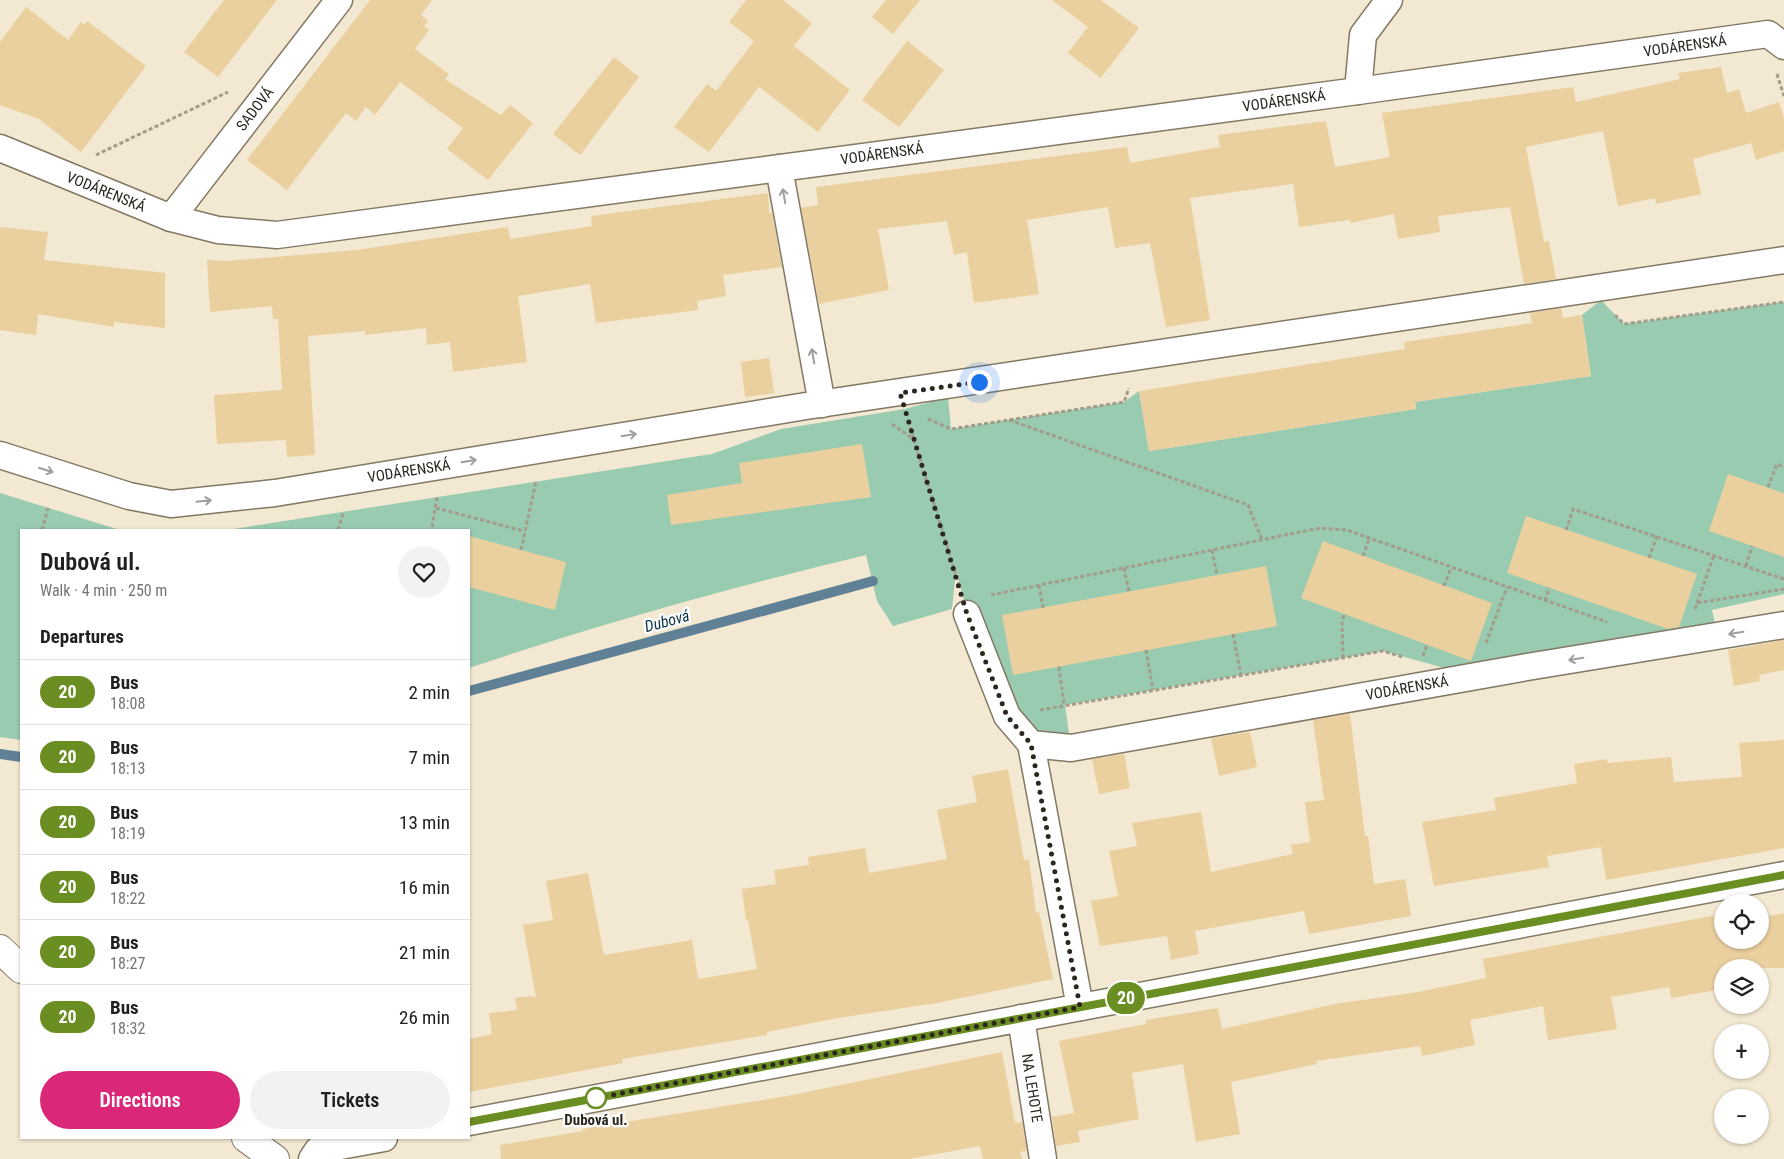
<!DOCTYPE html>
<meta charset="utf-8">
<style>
body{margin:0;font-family:"Roboto Condensed",sans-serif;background:#f2f2f2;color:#202124;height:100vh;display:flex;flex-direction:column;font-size:19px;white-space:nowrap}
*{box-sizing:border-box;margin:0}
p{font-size:16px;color:#757577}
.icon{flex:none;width:28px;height:28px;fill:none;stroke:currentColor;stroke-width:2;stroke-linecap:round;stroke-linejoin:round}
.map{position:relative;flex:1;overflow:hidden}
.drawer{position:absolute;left:20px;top:529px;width:450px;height:610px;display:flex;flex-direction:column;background:#fff;border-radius:0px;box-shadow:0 1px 4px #0004}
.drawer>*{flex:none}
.badge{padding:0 10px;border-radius:16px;font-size:18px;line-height:32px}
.buttons{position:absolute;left:1714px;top:894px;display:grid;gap:10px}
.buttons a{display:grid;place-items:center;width:55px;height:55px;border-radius:50%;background:#fff;box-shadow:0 1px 4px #0004;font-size:25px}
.you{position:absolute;width:25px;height:25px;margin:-12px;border:4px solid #fff;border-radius:50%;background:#1a73e8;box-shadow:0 0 0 8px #1a73e833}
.map>.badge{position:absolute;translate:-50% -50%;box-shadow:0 0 0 2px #fff}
h2{padding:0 20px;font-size:19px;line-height:45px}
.round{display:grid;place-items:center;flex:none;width:52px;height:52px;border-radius:26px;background:#f2f2f2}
.headline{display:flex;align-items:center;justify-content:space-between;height:85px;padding:0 20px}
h1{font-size:24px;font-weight:600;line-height:38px}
.action{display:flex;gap:10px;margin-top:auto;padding:10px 20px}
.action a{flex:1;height:58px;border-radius:30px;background:#db2777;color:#fff;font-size:20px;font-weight:600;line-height:58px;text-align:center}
.action a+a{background:#f2f2f2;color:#202124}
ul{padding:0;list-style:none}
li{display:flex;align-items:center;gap:15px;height:65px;padding:0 20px;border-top:1px solid #e0e0e0}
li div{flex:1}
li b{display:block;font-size:19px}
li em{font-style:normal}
li .badge{min-width:55px;font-weight:700;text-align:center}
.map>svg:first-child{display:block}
.green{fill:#98cbb0}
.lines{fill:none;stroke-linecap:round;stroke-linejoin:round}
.stream{stroke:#608195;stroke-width:10}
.building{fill:#ead09f}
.street-casing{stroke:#837864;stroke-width:29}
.primary-casing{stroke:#837864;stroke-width:30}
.path{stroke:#a49c8b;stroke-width:3;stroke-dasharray:4 2.5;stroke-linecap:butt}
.street{stroke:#fff;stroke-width:26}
.primary{stroke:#fff;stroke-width:28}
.oneway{stroke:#a09e9a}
.line-casing{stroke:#fff;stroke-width:11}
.line{stroke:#6b8e23;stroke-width:8}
.walk{stroke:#2b271f;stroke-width:5;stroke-dasharray:0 9}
.stop-dot{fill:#fff;stroke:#6b8e23;stroke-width:2.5}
.labels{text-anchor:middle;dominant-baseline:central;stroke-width:4.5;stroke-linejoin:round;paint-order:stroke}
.street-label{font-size:15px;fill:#2b271f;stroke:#fff}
.stop-label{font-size:15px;font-weight:bold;fill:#2b271f;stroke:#fff}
.water-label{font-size:16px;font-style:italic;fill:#0b344b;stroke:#fff}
</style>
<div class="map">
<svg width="1784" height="1159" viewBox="0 0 1784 1159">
<rect width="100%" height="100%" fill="#f3e8d1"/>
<!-- green -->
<g class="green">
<path d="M 1601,300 L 1624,324 L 1784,302 L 1784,594 L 1712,610 L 1717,632 L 1448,669 L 1383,651 L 1065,705 L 1071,748 L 1007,716 L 964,601 L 956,569 L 952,609 L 893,626 L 877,601 L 866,555 C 732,587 599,624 469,668 L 469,530 L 227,530 L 712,454 L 781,429 L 905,409 L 948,397 L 951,429 L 1124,402 L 1139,391 L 1149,451 L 1416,409 L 1415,402 L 1591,376 L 1582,315 Z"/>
<path d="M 0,493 L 120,530 L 21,530 L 21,740 L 0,737 Z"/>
</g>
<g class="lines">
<!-- stream -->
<g class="stream">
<path d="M 469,691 L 873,581"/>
<path d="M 0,754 L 21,757"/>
</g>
</g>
<!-- building -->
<g class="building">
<path d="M 224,0 L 277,0 L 218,77 L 184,52 Z"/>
<path d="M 370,0 L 432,0 L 421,15 L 428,21 L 424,26 L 429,30 L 415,49 L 449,74 L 445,79 L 501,115 L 510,105 L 533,123 L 488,180 L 447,149 L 463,128 L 400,82 L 375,115 L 366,107 L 356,121 L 346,113 L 287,190 L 247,160 Z"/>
<path d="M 746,0 L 783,0 L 812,23 L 794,46 L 850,90 L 818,132 L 759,87 L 709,152 L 674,127 L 707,84 L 716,91 L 754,41 L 729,22 Z"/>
<path d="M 886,0 L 920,0 L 893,34 L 872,17 Z"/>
<path d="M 1052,0 L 1101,0 L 1139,28 L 1101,78 L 1068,53 L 1088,27 Z"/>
<path d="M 26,7 L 68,40 L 81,22 L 85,25 L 87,21 L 146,66 L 81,152 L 39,119 L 0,105 L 0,42 Z"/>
<path d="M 907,41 L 944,70 L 899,127 L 862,100 Z"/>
<path d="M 614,57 L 639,77 L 580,155 L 553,134 Z"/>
<path d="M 1721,67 L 1727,93 L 1739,89 L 1746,113 L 1779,102 L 1784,118 L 1784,151 L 1756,160 L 1751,143 L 1693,159 L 1701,194 L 1656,204 L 1655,198 L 1618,206 L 1603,131 L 1526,147 L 1544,242 L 1549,241 L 1556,279 L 1524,284 L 1510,207 L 1438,216 L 1440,232 L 1398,239 L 1394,214 L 1350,223 L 1350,220 L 1299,227 L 1293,184 L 1190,198 L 1210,320 L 1166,327 L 1150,243 L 1115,248 L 1108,207 L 1027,220 L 1039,294 L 974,303 L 967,252 L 954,255 L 947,221 L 878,229 L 889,290 L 819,304 L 801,208 L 818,205 L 816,187 L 1127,147 L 1130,163 L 1220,147 L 1218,135 L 1326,121 L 1335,167 L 1390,157 L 1382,113 L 1573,87 L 1576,102 L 1680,79 L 1678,73 Z"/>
<path d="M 768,193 L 769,213 L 772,213 L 782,267 L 723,275 L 726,296 L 697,301 L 698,310 L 596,323 L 590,284 L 518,296 L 527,362 L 453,372 L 450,342 L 427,345 L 426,328 L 365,335 L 365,331 L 308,336 L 315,455 L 287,457 L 286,440 L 217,444 L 214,395 L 282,390 L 278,319 L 273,319 L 272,306 L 210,312 L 207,260 L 227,261 L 357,250 L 508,227 L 510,239 L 592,226 L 591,216 Z"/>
<path d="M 0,227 L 48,232 L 44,260 L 165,273 L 165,328 L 114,322 L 114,327 L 38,314 L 36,335 L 0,330 Z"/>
<path d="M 1561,308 L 1563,318 L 1582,315 L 1591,376 L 1415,402 L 1416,409 L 1149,451 L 1139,391 L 1405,349 L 1404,342 L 1532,323 L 1530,313 Z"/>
<path d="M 769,358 L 774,393 L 745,397 L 741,362 Z"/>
<path d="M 862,444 L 871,497 L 671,525 L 667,495 L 742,483 L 739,463 Z"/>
<path d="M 1728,474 L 1784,493 L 1784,557 L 1709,531 Z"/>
<path d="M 1526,516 L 1697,574 L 1679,627 L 1668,629 L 1507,573 Z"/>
<path d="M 469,536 L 566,562 L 555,610 L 469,587 Z"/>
<path d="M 1323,541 L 1492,603 L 1471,661 L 1301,598 Z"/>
<path d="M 1266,566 L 1277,626 L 1013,675 L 1002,615 Z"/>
<path d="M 1784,640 L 1784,670 L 1759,675 L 1760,681 L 1734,686 L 1728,650 Z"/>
<path d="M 1350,714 L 1365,836 L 1368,836 L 1374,884 L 1405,879 L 1411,916 L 1309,934 L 1304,911 L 1195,931 L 1199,954 L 1171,960 L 1167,936 L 1100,946 L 1091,901 L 1118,896 L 1109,851 L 1137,846 L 1132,823 L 1201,812 L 1211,872 L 1293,854 L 1291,845 L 1310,842 L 1305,802 L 1324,800 L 1313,720 Z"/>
<path d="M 1250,732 L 1257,767 L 1219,776 L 1211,738 Z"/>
<path d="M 1784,740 L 1784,848 L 1606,880 L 1601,847 L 1547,856 L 1549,867 L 1434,886 L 1422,822 L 1496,810 L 1494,798 L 1577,783 L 1574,764 L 1607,759 L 1608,763 L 1671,757 L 1674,782 L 1742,777 L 1739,743 Z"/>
<path d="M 1124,754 L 1130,788 L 1099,794 L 1092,759 Z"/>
<path d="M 1008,769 L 1024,860 L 1029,859 L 1036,913 L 1039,912 L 1053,979 L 937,1003 L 838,1018 L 767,1032 L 767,1035 L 622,1059 L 623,1063 L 469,1092 L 469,1039 L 492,1034 L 489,1013 L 517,1010 L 515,998 L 532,996 L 536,998 L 523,925 L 553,920 L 546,881 L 588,873 L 604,955 L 692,940 L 698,979 L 757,969 L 748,920 L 746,920 L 742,889 L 776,884 L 774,870 L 809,865 L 808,857 L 865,848 L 869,873 L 947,859 L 937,810 L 977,802 L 972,776 Z"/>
<path d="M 1784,913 L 1784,968 L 1722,968 L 1722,989 L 1671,998 L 1669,987 L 1611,997 L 1617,1029 L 1548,1040 L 1543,1006 L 1470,1020 L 1475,1045 L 1422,1056 L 1420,1046 L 1316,1061 L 1317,1064 L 1231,1082 L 1240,1134 L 1196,1142 L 1183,1064 L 1132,1073 L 1139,1119 L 1078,1131 L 1080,1142 L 1056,1146 L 1052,1117 L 1074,1113 L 1059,1041 L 1146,1024 L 1146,1020 L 1218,1008 L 1222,1029 L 1335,1004 L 1418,992 L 1486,978 L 1483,959 L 1722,914 L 1722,940 L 1760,940 L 1760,918 Z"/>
<path d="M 1002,1052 L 1015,1123 L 1022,1122 L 1027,1151 L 1020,1152 L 1022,1159 L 983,1159 L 980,1146 L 909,1159 L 501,1159 L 500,1145 L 583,1131 L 582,1129 L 787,1096 Z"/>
</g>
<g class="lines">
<defs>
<g id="street">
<path d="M 1358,91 L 1363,35 L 1389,0"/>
<path d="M 0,148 L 171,218 L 218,230 L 277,235 L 1358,91 L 1768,34 L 1784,46"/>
<path d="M 779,168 L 822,404"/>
<path d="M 171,218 L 339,0"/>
<path d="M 0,455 L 129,496 L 171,504 L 275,493 L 806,406 L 1784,260"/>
<path d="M 967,614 L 1007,716 L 1031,744 L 1071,748 L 1527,667 L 1784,625"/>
<path d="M 1031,744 L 1080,1007"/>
<path d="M 1021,1018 L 1043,1159"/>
<path d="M 469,1122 L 1784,875"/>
<path d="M 312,1159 L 318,1150 L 384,1138"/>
</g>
<g id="primary">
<path d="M 0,949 L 21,969"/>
<path d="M 246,1138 L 275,1159"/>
</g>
</defs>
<!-- street casing -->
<use href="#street" class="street-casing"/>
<!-- primary casing -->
<use href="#primary" class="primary-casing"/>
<!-- path -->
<g class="path">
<path d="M 1777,74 L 1784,96"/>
<path d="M 96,155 L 228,92"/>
<path d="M 1615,315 L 1624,324 L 1784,302"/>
<path d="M 928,419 L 951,429 L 1124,402 L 1129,388"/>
<path d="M 1009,420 L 1248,505 L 1262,540"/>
<path d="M 908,421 L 960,587"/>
<path d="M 892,424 L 913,439"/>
<path d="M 1768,487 L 1777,464 L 1784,467"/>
<path d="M 436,508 L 524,531"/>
<path d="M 432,527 L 437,497"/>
<path d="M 42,530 L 48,508"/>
<path d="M 338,530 L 343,513"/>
<path d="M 1566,530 L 1573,509 L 1784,579"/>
<path d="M 521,550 L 536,481"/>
<path d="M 1212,550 L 1217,575"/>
<path d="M 1363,556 L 1369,539"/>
<path d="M 1649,558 L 1657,536"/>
<path d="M 1746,566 L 1752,546"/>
<path d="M 1124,568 L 1129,592"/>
<path d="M 1039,585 L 1043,608"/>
<path d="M 1444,586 L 1451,568"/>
<path d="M 991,595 L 1320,528 L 1347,530 L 1607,622"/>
<path d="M 1545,601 L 1549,588"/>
<path d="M 1697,603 L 1714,555"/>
<path d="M 1695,609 L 1697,603 L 1784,589"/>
<path d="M 1233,634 L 1241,675"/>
<path d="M 1486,643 L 1507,587"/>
<path d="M 1146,650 L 1153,690"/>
<path d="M 1423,656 L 1427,645"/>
<path d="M 1343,658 L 1342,623 L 1344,614"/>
<path d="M 1059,667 L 1064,705"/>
<path d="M 1040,710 L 1383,651 L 1403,657"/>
</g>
<!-- street -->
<use href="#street" class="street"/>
<!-- primary -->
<use href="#primary" class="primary"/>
</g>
<!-- one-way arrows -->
<defs><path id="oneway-shaft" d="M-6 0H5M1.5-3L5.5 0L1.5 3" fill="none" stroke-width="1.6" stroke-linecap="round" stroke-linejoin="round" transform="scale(1.25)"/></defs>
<g class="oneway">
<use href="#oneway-shaft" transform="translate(784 196) rotate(-100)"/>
<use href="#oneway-shaft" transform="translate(813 356) rotate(-100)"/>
<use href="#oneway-shaft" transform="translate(629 435) rotate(-9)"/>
<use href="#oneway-shaft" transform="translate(469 461) rotate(-9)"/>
<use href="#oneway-shaft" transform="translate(46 470) rotate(18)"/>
<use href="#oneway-shaft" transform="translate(204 501) rotate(-6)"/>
<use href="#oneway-shaft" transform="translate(1736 633) rotate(171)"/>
<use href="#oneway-shaft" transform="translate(1576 659) rotate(171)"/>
</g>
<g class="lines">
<defs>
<path id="line" d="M 469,1122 L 1784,875"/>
</defs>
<!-- line casing -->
<use href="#line" class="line-casing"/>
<!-- line -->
<use href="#line" class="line"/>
<!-- walk -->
<path class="walk" d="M 596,1098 L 1080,1007 L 1031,744 L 1007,716 L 967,614 L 900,393 L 979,382"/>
</g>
<!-- markers -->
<circle class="stop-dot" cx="596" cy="1098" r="10"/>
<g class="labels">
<!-- street labels -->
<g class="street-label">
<text transform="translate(1685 46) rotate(-8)">VODÁRENSKÁ</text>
<text transform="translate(1284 101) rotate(-8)">VODÁRENSKÁ</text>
<text transform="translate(255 109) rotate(-52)">SADOVÁ</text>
<text transform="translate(882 154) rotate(-8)">VODÁRENSKÁ</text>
<text transform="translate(106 192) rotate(22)">VODÁRENSKÁ</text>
<text transform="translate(409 471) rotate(-9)">VODÁRENSKÁ</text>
<text transform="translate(1407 688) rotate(-10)">VODÁRENSKÁ</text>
<text transform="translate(1032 1088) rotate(81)">NA LEHOTE</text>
</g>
<!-- stop labels -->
<g class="stop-label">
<text x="596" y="1120">Dubová ul.</text>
</g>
<!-- water labels -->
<g class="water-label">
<text transform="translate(667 621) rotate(-15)">Dubová</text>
</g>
</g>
</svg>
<div class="buttons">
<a><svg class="icon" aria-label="locate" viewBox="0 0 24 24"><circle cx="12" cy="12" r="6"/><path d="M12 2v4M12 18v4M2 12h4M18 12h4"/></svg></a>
<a><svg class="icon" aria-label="layers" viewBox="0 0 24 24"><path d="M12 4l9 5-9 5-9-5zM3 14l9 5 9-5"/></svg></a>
<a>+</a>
<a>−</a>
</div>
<div class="you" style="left:979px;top:382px"></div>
<b class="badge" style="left:1126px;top:998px;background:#6b8e23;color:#fff">20</b>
<section class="drawer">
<div class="headline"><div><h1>Dubová ul.</h1><p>Walk · 4 min · 250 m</p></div><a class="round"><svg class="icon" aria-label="heart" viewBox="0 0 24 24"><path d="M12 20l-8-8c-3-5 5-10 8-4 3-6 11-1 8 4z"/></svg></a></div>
<h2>Departures</h2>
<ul>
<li><span class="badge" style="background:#6b8e23;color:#fff">20</span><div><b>Bus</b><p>18:08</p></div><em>2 min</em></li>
<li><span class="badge" style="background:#6b8e23;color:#fff">20</span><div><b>Bus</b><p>18:13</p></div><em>7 min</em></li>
<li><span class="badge" style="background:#6b8e23;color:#fff">20</span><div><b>Bus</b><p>18:19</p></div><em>13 min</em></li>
<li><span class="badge" style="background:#6b8e23;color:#fff">20</span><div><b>Bus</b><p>18:22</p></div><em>16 min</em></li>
<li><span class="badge" style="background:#6b8e23;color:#fff">20</span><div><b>Bus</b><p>18:27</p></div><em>21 min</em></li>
<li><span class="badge" style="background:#6b8e23;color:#fff">20</span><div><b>Bus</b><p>18:32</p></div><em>26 min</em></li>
</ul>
<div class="action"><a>Directions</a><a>Tickets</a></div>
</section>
</div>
